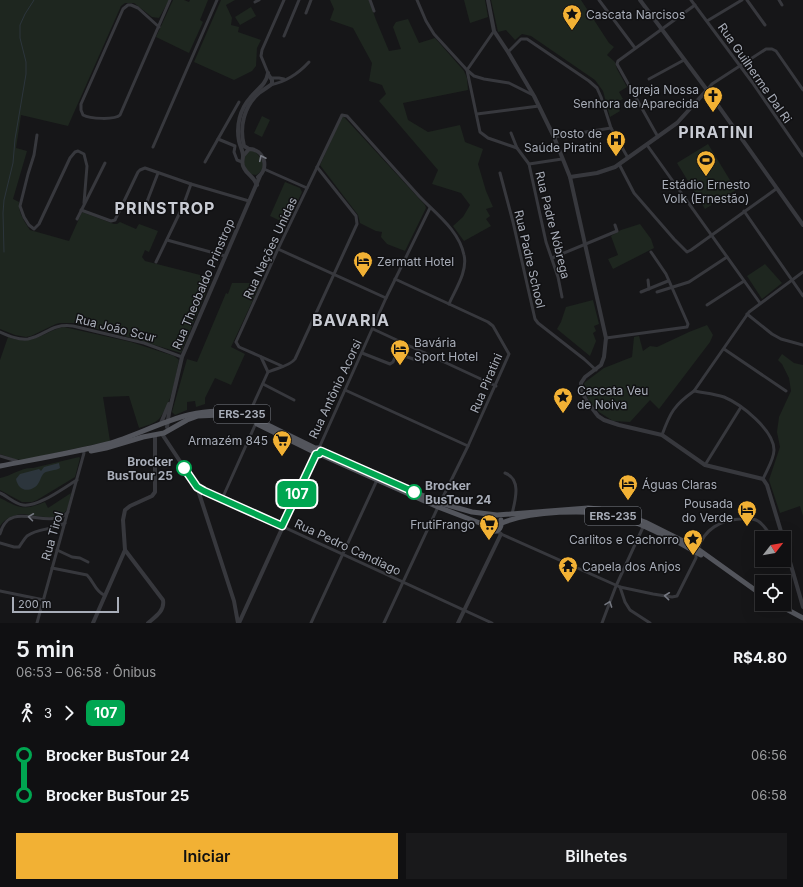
<!DOCTYPE html>
<html lang="pt">
<meta charset="utf-8">
<style>
body{margin:0;font-family:Inter,sans-serif;background:#19191b;color:#f1f3f6;height:100vh;display:flex;flex-direction:column;font-size:15px;white-space:nowrap}
*{box-sizing:border-box;margin:0}
p{font-size:13px;color:#9c9d9f}
.icon{flex:none;width:22px;height:22px;fill:none;stroke:currentColor;stroke-width:2;stroke-linecap:round;stroke-linejoin:round}
.map{position:relative;height:623px;overflow:hidden}
.details{display:flex;flex-direction:column;background:#101012;flex:1}
.details>*{flex:none}
.badge{padding:0 8px;border-radius:6px;font-size:14px;line-height:26px}
.needle{width:26px;rotate:59deg}
.fabs{position:absolute;left:755px;top:531px;display:grid;gap:8px}
.fabs a{display:grid;place-items:center;width:36px;height:36px;border-radius:0px;background:#101012;box-shadow:0 4px 16px #0002,0 0 0 1px #303032;font-size:20px}
.scale{position:absolute;left:12px;bottom:10px;width:107px;box-sizing:border-box;padding-left:4px;border:2px solid #a8adb8;border-top:0;font-size:11px;line-height:14px;white-space:nowrap;color:#a8adb8;-webkit-text-stroke:3px #111113;paint-order:stroke}
.map>.badge{position:absolute;translate:-50% -50%;box-shadow:0 0 0 2px #fff}
.legs{display:flex;align-items:center;gap:6px;height:44px;padding:0 16px;font-size:13px}
.legs p{margin-inline-start:auto}
.summary{display:flex;align-items:center;justify-content:space-between;height:68px;padding:0 16px}
h1{font-size:22px;font-weight:600;line-height:30px}
.action{display:flex;gap:8px;margin-top:auto;padding:8px 16px}
.action a{flex:1;height:46px;border-radius:0px;background:#f2b134;color:#111;font-size:16px;font-weight:600;line-height:46px;text-align:center}
.action a+a{background:#19191b;color:#f1f3f6}
ul{padding:0 16px;list-style:none}
li{display:flex;align-items:center;gap:14px;height:40px;font-size:15px}
li i{display:grid;place-items:center;width:6px;height:100%;margin:0 5px;background:currentColor}
li i::after{content:'';width:10px;height:10px;margin:-5px;border:3px solid;border-radius:50%;background:#101012}
li p{margin-inline-start:auto}
li:first-child i{background:linear-gradient(#0000 50%,currentColor 0)}
li:last-child i{background:linear-gradient(currentColor 50%,#0000 0)}
.map>svg:first-child{display:block}
.green{fill:#1e261f}
.water{fill:#2c353c}
.lines{fill:none;stroke-linecap:round;stroke-linejoin:round}
.stream{stroke:#2c353c;stroke-width:1}
.minor{stroke:#37383d;stroke-width:3}
.tertiary{stroke:#37383d;stroke-width:4}
.primary{stroke:#53555c;stroke-width:5}
.oneway{stroke:#757881}
.line-1-casing{stroke:#fff;stroke-width:9}
.line-1{stroke:#00a651;stroke-width:6}
.stop-1-dot{fill:#fff;stroke:#00a651;stroke-width:2}
.labels{text-anchor:middle;dominant-baseline:central;stroke-width:3;stroke-linejoin:round;paint-order:stroke}
.shield{fill:#111113;stroke:#7b7e86;stroke-width:1}
.shield-label{font-size:11px;font-weight:bold;fill:#a8adb8}
.poi-label{font-size:12px;fill:#a8adb8;stroke:#111113;text-anchor:start}
.street-label{font-size:12px;fill:#a8adb8;stroke:#111113}
.stop-label{font-size:12px;font-weight:bold;fill:#a8adb8;stroke:#111113;text-anchor:end}
.district-label{font-size:16px;font-weight:bold;letter-spacing:1px;fill:#c9ccd4;stroke:#111113}
</style>
<div class="map">
<svg width="803" height="623" viewBox="0 0 803 623">
<rect width="100%" height="100%" fill="#161618"/>
<!-- green -->
<g class="green">
<path d="M 0,0 L 169,0 L 159,18 L 152,17 L 134,3 L 125,3 L 121,6 L 68,126 L 21,115 L 16,148 L 27,151 L 13,199 L 19,202 C 18,212 24,221 30,230 L 69,241 L 82,212 L 114,224 L 117,224 L 120,222 L 136,229 L 139,224 L 158,231 L 149,252 L 145,250 L 142,257 L 145,261 L 212,278 L 181,353 L 128,337 L 74,323 L 60,323 L 56,324 L 31,336 L 26,337 L 15,335 L 0,329 Z"/>
<path d="M 173,0 L 184,0 L 189,2 L 190,0 L 208,0 L 200,20 L 203,22 L 189,53 L 156,37 Z"/>
<path d="M 221,0 L 235,0 L 226,5 L 232,18 L 231,25 L 239,27 L 238,32 L 261,40 L 257,48 L 256,66 L 252,71 L 234,80 L 194,62 Z"/>
<path d="M 330,0 L 369,0 L 376,20 L 389,51 L 401,49 L 393,27 L 396,22 L 408,19 L 419,43 L 435,38 L 464,71 L 467,78 L 468,90 L 403,103 L 408,120 L 428,132 L 460,125 L 465,142 L 483,149 L 478,164 L 486,191 L 493,207 L 486,209 L 490,216 L 486,219 L 491,226 L 464,241 L 453,226 L 463,217 L 470,205 L 461,193 L 432,184 L 438,170 L 379,101 L 386,94 L 382,85 L 369,81 L 372,63 L 353,28 L 330,20 L 334,9 Z"/>
<path d="M 464,0 L 485,0 L 488,17 L 470,23 Z"/>
<path d="M 491,0 L 581,0 L 609,43 L 614,47 L 607,55 L 615,62 L 617,69 L 627,87 L 619,92 L 623,99 L 615,103 L 620,111 L 610,117 L 603,91 L 595,80 L 531,36 L 522,34 L 515,40 L 506,30 L 498,32 Z"/>
<path d="M 251,7 L 256,16 L 240,25 L 235,17 Z"/>
<path d="M 262,116 L 270,120 L 262,137 L 254,133 Z"/>
<path d="M 342,117 L 344,117 L 425,205 L 426,208 L 405,251 L 387,244 L 381,237 L 382,232 L 376,231 L 360,223 L 358,215 L 320,165 Z"/>
<path d="M 708,144 L 736,190 L 705,209 L 677,163 Z"/>
<path d="M 249,151 L 255,151 C 262,159 268,168 256,175 L 249,174 L 244,164 L 245,155 Z"/>
<path d="M 285,182 L 300,188 L 302,192 L 287,224 L 270,216 Z"/>
<path d="M 640,224 L 651,239 L 654,248 L 613,269 L 608,259 L 618,255 L 611,236 L 621,230 Z"/>
<path d="M 765,264 L 782,283 L 762,299 L 747,276 Z"/>
<path d="M 232,283 L 249,283 L 259,287 L 231,347 L 245,354 L 231,385 L 215,378 L 205,398 L 205,404 L 196,407 L 195,401 L 187,402 L 187,410 L 175,415 L 172,412 L 187,359 L 197,362 L 226,293 L 228,294 Z"/>
<path d="M 593,300 L 599,324 L 594,326 L 596,331 L 593,333 L 596,341 L 590,356 L 557,329 L 561,322 L 566,307 Z"/>
<path d="M 707,325 L 713,335 L 710,342 L 659,409 L 650,400 L 630,422 L 613,421 L 599,412 L 589,401 L 585,392 L 584,383 L 604,368 L 632,357 L 634,337 L 639,336 L 643,351 L 650,346 L 657,347 L 689,332 Z"/>
<path d="M 64,327 L 131,342 L 174,356 L 179,360 C 175,379 172,403 159,419 C 154,424 145,426 139,428 L 129,396 L 103,397 L 110,441 L 23,460 L 14,459 L 0,454 L 0,360 L 8,337 C 14,339 21,341 27,340 C 40,339 51,329 64,327 Z"/>
<path d="M 782,354 L 794,363 L 803,365 L 803,516 L 800,506 L 780,513 L 769,480 L 780,447 L 777,432 L 779,417 L 791,391 L 789,378 L 782,364 L 778,360 Z"/>
<path d="M 79,457 L 80,458 L 75,477 L 37,500 L 32,502 L 22,502 L 0,490 L 0,478 C 11,476 22,467 33,468 Z"/>
<path d="M 71,493 C 70,498 69,507 66,511 C 57,522 34,515 22,514 C 13,515 5,518 0,526 L 0,498 C 20,508 23,511 45,502 L 48,508 Z"/>
</g>
<!-- water -->
<path class="water" d="M 59,463 L 60,468 C 55,471 49,470 44,473 C 40,477 40,484 35,487 C 26,493 18,489 16,479 L 20,474 L 39,469 L 41,471 L 44,467 Z"/>
<g class="lines">
<!-- stream -->
<path class="stream" d="M 4,252 L 3,213 L 4,200 L 13,163 L 15,139 L 26,74 L 26,62 L 20,38 L 20,25 L 25,14 L 34,0"/>
<!-- minor -->
<g class="minor">
<path d="M 370,0 L 374,11"/>
<path d="M 417,0 L 426,21 L 434,34 L 467,70 L 474,76 L 484,79 L 509,83 L 533,95"/>
<path d="M 599,0 L 635,48"/>
<path d="M 691,0 L 752,82 L 803,156"/>
<path d="M 747,0 L 765,25"/>
<path d="M 779,0 L 782,5"/>
<path d="M 255,2 L 259,0"/>
<path d="M 306,13 L 311,0"/>
<path d="M 707,21 L 742,0"/>
<path d="M 159,27 L 138,8 L 131,5 L 128,5 L 123,9 L 81,104 L 81,110 L 83,115 C 90,119 115,120 120,115 L 170,0"/>
<path d="M 494,31 L 467,70 L 480,132 L 488,138 L 517,148 L 529,164 L 546,242 L 558,277 L 562,297"/>
<path d="M 284,36 L 299,0"/>
<path d="M 508,52 L 521,39 L 527,39 L 589,81 L 597,88 L 601,97 L 611,128 L 628,158"/>
<path d="M 268,73 L 261,56 L 262,50 L 284,0"/>
<path d="M 271,78 L 279,78 L 284,79"/>
<path d="M 649,79 L 684,60"/>
<path d="M 270,85 C 285,82 299,73 309,62"/>
<path d="M 707,90 L 712,84 L 766,49 L 772,49 L 776,51 L 803,90"/>
<path d="M 239,102 L 218,139 L 235,146 L 234,152 L 237,160 L 242,162"/>
<path d="M 477,114 L 539,106"/>
<path d="M 511,133 L 517,148"/>
<path d="M 37,135 L 34,155 L 28,174 L 20,206 L 24,217 L 29,225 L 34,229 L 39,224 L 70,158 L 75,152 L 78,151 L 84,154 L 87,166 L 84,203"/>
<path d="M 554,137 L 611,128"/>
<path d="M 658,137 L 617,64 L 618,61 L 695,5"/>
<path d="M 647,145 L 760,303"/>
<path d="M 153,147 L 217,0"/>
<path d="M 205,162 L 218,139"/>
<path d="M 529,164 L 562,159"/>
<path d="M 619,164 L 634,193 L 674,239 L 687,252 L 691,250 L 776,189"/>
<path d="M 264,169 L 307,188"/>
<path d="M 500,173 L 513,222 L 535,319 L 538,323 L 584,359 L 596,370"/>
<path d="M 81,210 L 111,221 L 115,220 L 138,172 L 140,170 L 145,168 L 191,184 L 249,201"/>
<path d="M 744,211 L 803,296"/>
<path d="M 143,212 L 158,173"/>
<path d="M 77,219 L 105,163"/>
<path d="M 167,240 L 225,256"/>
<path d="M 278,249 L 386,298"/>
<path d="M 552,258 L 617,231 L 615,225"/>
<path d="M 156,262 L 183,206 L 191,184"/>
<path d="M 395,279 L 488,322 L 493,326 L 509,354 L 468,446 L 440,503"/>
<path d="M 648,280 L 649,289"/>
<path d="M 641,292 L 668,281"/>
<path d="M 657,292 L 689,282 L 727,257"/>
<path d="M 707,305 L 744,281"/>
<path d="M 747,314 L 772,334 L 781,339 L 803,345"/>
<path d="M 373,329 L 496,386"/>
<path d="M 0,332 C 9,336 18,340 28,339 C 45,336 51,323 73,326 L 144,343 L 182,357"/>
<path d="M 606,338 L 687,327 L 688,324 L 666,274 L 651,252"/>
<path d="M 724,349 L 786,391"/>
<path d="M 362,353 L 390,364 L 393,362 L 401,342"/>
<path d="M 396,353 L 416,360 L 419,359 L 425,353"/>
<path d="M 282,366 L 239,347 L 236,342 L 278,249 L 342,115 L 347,116 C 371,143 395,169 419,196 C 435,213 459,230 464,255 C 468,271 455,290 449,304"/>
<path d="M 268,372 C 277,368 290,366 295,359 L 357,224 L 356,216 L 317,167"/>
<path d="M 263,384 L 294,400"/>
<path d="M 345,390 L 468,446"/>
<path d="M 694,391 C 704,393 715,394 724,397 C 741,404 774,430 774,450 C 774,459 767,470 763,479"/>
<path d="M 248,416 L 268,372 L 261,357"/>
<path d="M 662,435 C 670,413 674,405 694,391 L 749,312 L 803,272"/>
<path d="M 319,448 L 386,298 L 430,208"/>
<path d="M 0,456 L 17,461"/>
<path d="M 705,465 L 741,407"/>
<path d="M 505,473 C 522,479 515,501 512,514"/>
<path d="M 197,487 L 492,623"/>
<path d="M 0,493 C 7,496 15,504 23,505 C 39,507 63,488 77,480"/>
<path d="M 222,499 L 256,423"/>
<path d="M 0,534 C 8,503 37,523 57,518 C 62,518 65,515 68,512"/>
<path d="M 501,534 L 620,587 L 653,594 L 672,597 L 677,596 L 696,558 L 696,553"/>
<path d="M 0,543 L 14,547 L 19,547 C 22,543 24,539 27,536 C 38,528 53,530 65,523"/>
<path d="M 698,549 C 704,529 721,520 740,519 C 745,518 751,518 756,520 C 763,523 768,531 772,538"/>
<path d="M 57,550 L 72,557 L 80,558 L 88,562"/>
<path d="M 784,555 L 789,563"/>
<path d="M 52,568 L 87,575 C 94,582 95,591 104,595"/>
<path d="M 620,587 L 625,602 L 630,610 L 650,623"/>
<path d="M 0,591 L 44,600"/>
<path d="M 37,623 L 84,453 L 83,450"/>
<path d="M 311,623 L 377,480"/>
<path d="M 384,623 L 438,507"/>
<path d="M 602,623 L 616,586 L 644,525"/>
</g>
<!-- tertiary -->
<g class="tertiary">
<path d="M 488,0 L 494,31 L 508,52 L 534,96 L 554,137 L 570,177 L 606,338 L 604,357 L 601,365 L 585,377 L 581,383 L 581,389 L 586,400 L 598,416 L 604,420 L 619,425 L 662,435 L 705,465 L 763,479 L 767,485 L 783,538"/>
<path d="M 640,0 L 707,90 L 803,225"/>
<path d="M 249,149 L 244,146 C 239,127 244,106 259,93 C 263,90 268,87 272,84 L 272,80 L 268,74"/>
<path d="M 243,156 L 249,149 C 264,149 270,168 258,177"/>
<path d="M 570,177 L 597,173 L 615,167 L 677,123 L 707,90"/>
<path d="M 257,185 C 253,175 248,176 244,168 C 241,164 243,160 243,156 C 243,151 240,146 239,141 C 236,126 240,109 250,98 C 257,89 266,85 268,73"/>
<path d="M 161,423 L 169,404"/>
<path d="M 167,427 L 169,413 L 182,357 L 260,176"/>
<path d="M 162,434 L 197,487 L 234,601 L 238,623"/>
<path d="M 784,541 L 803,607"/>
<path d="M 125,550 L 163,600 C 165,611 155,617 148,623"/>
<path d="M 93,623 L 125,550 L 123,520 L 125,510 L 130,506 L 152,496 L 155,492 L 155,435"/>
<path d="M 239,623 L 316,454"/>
<path d="M 458,623 L 501,534 L 497,531"/>
</g>
<!-- primary -->
<g class="primary">
<path d="M 257,424 L 314,452 L 316,454 L 319,454 L 438,507 L 485,525"/>
<path d="M 91,451 L 106,448 L 143,437 L 164,433 L 187,420 L 198,416 L 220,415 L 242,418"/>
<path d="M 0,466 C 36,459 72,453 107,444 C 150,432 189,404 235,413 C 248,415 260,421 272,427 C 286,434 301,441 315,448 L 319,448 L 321,451 L 440,503 L 472,512 L 497,515 L 588,508 L 599,509 L 626,515 L 645,522 L 695,547 L 762,595"/>
<path d="M 490,515 C 472,527 504,542 501,520"/>
<path d="M 502,523 C 530,511 588,509 618,516 C 635,521 653,530 669,538"/>
<path d="M 678,542 L 701,555"/>
<path d="M 777,604 L 803,618"/>
</g>
</g>
<!-- one-way arrows -->
<defs><path id="oneway-chevron" d="M-2-3.5L2.5 0L-2 3.5" fill="none" stroke-width="1.6" stroke-linecap="round" stroke-linejoin="round"/></defs>
<g class="oneway">
<use href="#oneway-chevron" transform="translate(262 158) rotate(-116)"/>
<use href="#oneway-chevron" transform="translate(31 517) rotate(-172)"/>
<use href="#oneway-chevron" transform="translate(667 596) rotate(-174)"/>
<use href="#oneway-chevron" transform="translate(609 604) rotate(-70)"/>
</g>
<g class="lines">
<defs>
<path id="line-1" d="M 184,468 L 197,487 L 204,491 L 282,526 L 316,454 L 319,454 L 321,451 L 414,492"/>
</defs>
<!-- line-1 casing -->
<use href="#line-1" class="line-1-casing"/>
<!-- line-1 -->
<use href="#line-1" class="line-1"/>
</g>
<!-- icons -->
<defs>
<symbol id="sight-pin" viewBox="-11 -11 22 30"><path d="M0 17L-7.5 6A9.5 9.5 0 1 1 7.5 6Z" fill="#f2b134" stroke="#111113"/><path d="M0-6L1.8-2.2L6-1.7L2.9 1.2L3.7 5.4L0 3.3L-3.7 5.4L-2.9 1.2L-6-1.7L-1.8-2.2Z" fill="#111"/></symbol>
<symbol id="church-pin" viewBox="-11 -11 22 30"><path d="M0 17L-7.5 6A9.5 9.5 0 1 1 7.5 6Z" fill="#f2b134" stroke="#111113"/><path d="M-1.2-6h2.4v3.5h3.3v2.4h-3.3V6h-2.4V-.1h-3.3v-2.4h3.3Z" fill="#111"/></symbol>
<symbol id="hospital-pin" viewBox="-11 -11 22 30"><path d="M0 17L-7.5 6A9.5 9.5 0 1 1 7.5 6Z" fill="#f2b134" stroke="#111113"/><path d="M-5-5h3v3.5h4V-5h3V5h-3V1.5h-4V5h-3Z" fill="#111"/></symbol>
<symbol id="stadium-pin" viewBox="-11 -11 22 30"><path d="M0 17L-7.5 6A9.5 9.5 0 1 1 7.5 6Z" fill="#f2b134" stroke="#111113"/><path d="M0-5a6.5 5 0 1 0 0 10a6.5 5 0 1 0 0-10ZM-3.5-1.8h7v3.6h-7Z" fill="#111"/></symbol>
<symbol id="hotel-pin" viewBox="-11 -11 22 30"><path d="M0 17L-7.5 6A9.5 9.5 0 1 1 7.5 6Z" fill="#f2b134" stroke="#111113"/><path d="M-6-4.5h1.5V1H6V5H4.5V3h-9V5H-6ZM-4 0a1.8 1.8 0 1 1 3.6 0ZM.5 0V-2.5h3Q6-2.5 6 0Z" fill="#111"/></symbol>
<symbol id="supermarket-pin" viewBox="-11 -11 22 30"><path d="M0 17L-7.5 6A9.5 9.5 0 1 1 7.5 6Z" fill="#f2b134" stroke="#111113"/><path d="M-6-5.5h2.5l.6 2H6L4.5 2H-2.5L-4.4-4H-6ZM-1.5 3.2a1.3 1.3 0 1 0 .1 0ZM3 3.2a1.3 1.3 0 1 0 .1 0Z" fill="#111"/></symbol>
<symbol id="temple-pin" viewBox="-11 -11 22 30"><path d="M0 17L-7.5 6A9.5 9.5 0 1 1 7.5 6Z" fill="#f2b134" stroke="#111113"/><path d="M0-6L5-2H3V0L6.5 2.5H4V6H1.5V3h-3V6H-4V2.5H-6.5L-3 0V-2H-5Z" fill="#111"/></symbol>
</defs>
<g fill-rule="evenodd">
<use href="#sight-pin" x="561" y="3" width="22" height="30"/>
<use href="#church-pin" x="702" y="85" width="22" height="30"/>
<use href="#hospital-pin" x="605" y="129" width="22" height="30"/>
<use href="#stadium-pin" x="695" y="149" width="22" height="30"/>
<use href="#hotel-pin" x="352" y="250" width="22" height="30"/>
<use href="#hotel-pin" x="389" y="338" width="22" height="30"/>
<use href="#sight-pin" x="552" y="386" width="22" height="30"/>
<use href="#supermarket-pin" x="271" y="429" width="22" height="30"/>
<use href="#hotel-pin" x="617" y="473" width="22" height="30"/>
<use href="#hotel-pin" x="736" y="499" width="22" height="30"/>
<use href="#supermarket-pin" x="478" y="513" width="22" height="30"/>
<use href="#sight-pin" x="682" y="528" width="22" height="30"/>
<use href="#temple-pin" x="557" y="555" width="22" height="30"/>
</g>
<!-- markers -->
<g class="stop-1-dot">
<circle cx="184" cy="468" r="7"/>
<circle cx="414" cy="492" r="7"/>
</g>
<g class="labels">
<!-- shield labels -->
<g class="shield">
<rect x="214" y="405" width="56" height="18" rx="3"/>
<rect x="585" y="507" width="56" height="18" rx="3"/>
</g>
<g class="shield-label">
<text x="242" y="414">ERS-235</text>
<text x="613" y="516">ERS-235</text>
</g>
<!-- poi labels -->
<g class="poi-label">
<text x="586" y="14">Cascata Narcisos</text>
<text x="699" y="89" text-anchor="end">Igreja Nossa<tspan x="699" dy="14">Senhora de Aparecida</tspan></text>
<text x="602" y="133" text-anchor="end">Posto de<tspan x="602" dy="14">Saúde Piratini</tspan></text>
<text x="706" y="184" text-anchor="middle">Estádio Ernesto<tspan x="706" dy="14">Volk (Ernestão)</tspan></text>
<text x="377" y="261">Zermatt Hotel</text>
<text x="414" y="342">Bavária<tspan x="414" dy="14">Sport Hotel</tspan></text>
<text x="577" y="390">Cascata Veu<tspan x="577" dy="14">de Noiva</tspan></text>
<text x="268" y="440" text-anchor="end">Armazém 845</text>
<text x="642" y="484">Águas Claras</text>
<text x="733" y="503" text-anchor="end">Pousada<tspan x="733" dy="14">do Verde</tspan></text>
<text x="475" y="524" text-anchor="end">FrutiFrango</text>
<text x="679" y="539" text-anchor="end">Carlitos e Cachorro</text>
<text x="582" y="566">Capela dos Anjos</text>
</g>
<!-- street labels -->
<g class="street-label">
<text transform="translate(755 73) rotate(55)">Rua Guilherme Dal Ri</text>
<text transform="translate(553 225) rotate(76)">Rua Padre Nóbrega</text>
<text transform="translate(270 248) rotate(-65)">Rua Nações Unidas</text>
<text transform="translate(530 259) rotate(77)">Rua Padre School</text>
<text transform="translate(203 284) rotate(-67)">Rua Theobaldo Prinstrop</text>
<text transform="translate(116 328) rotate(14)">Rua João Scur</text>
<text transform="translate(486 383) rotate(-67)">Rua Piratini</text>
<text transform="translate(335 389) rotate(-65)">Rua Antônio Acorsi</text>
<text transform="translate(52 536) rotate(-74)">Rua Tirol</text>
<text transform="translate(348 547) rotate(25)">Rua Pedro Candiago</text>
</g>
<!-- stop labels -->
<g class="stop-label">
<text x="173" y="461">Brocker<tspan x="173" dy="14">BusTour 25</tspan></text>
<text x="425" y="485" text-anchor="start">Brocker<tspan x="425" dy="14">BusTour 24</tspan></text>
</g>
<!-- district labels -->
<g class="district-label">
<text x="716" y="132">PIRATINI</text>
<text x="165" y="208">PRINSTROP</text>
<text x="351" y="320">BAVARIA</text>
</g>
</g>
</svg>
<div class="fabs">
<a><svg class="needle" viewBox="-14 -14 28 28"><path d="M0-13l5 13h-10z" fill="#e53935"/><path d="M0 13l5-13h-10z" fill="#9c9d9f"/></svg></a>
<a><svg class="icon" aria-label="locate" viewBox="0 0 24 24"><circle cx="12" cy="12" r="6"/><path d="M12 2v4M12 18v4M2 12h4M18 12h4"/></svg></a>
</div>
<div class="scale">200 m</div>
<b class="badge" style="left:297px;top:494px;background:#00a651;color:#fff">107</b>
</div>
<section class="details">
<div class="summary"><div><h1>5 min</h1><p>06:53 – 06:58 · Ônibus</p></div><b>R$4.80</b></div>
<div class="legs"><svg class="icon" aria-label="walk" viewBox="0 0 24 24"><circle cx="13" cy="4" r="2"/><path d="M13 8l-2 6 4 7M11 14l-3 7M7 12l3-4h3l4 4"/></svg>3<svg class="icon" aria-label="forward" viewBox="0 0 24 24"><path d="M9 5l7 7-7 7"/></svg><b class="badge" style="background:#00a651;color:#fff">107</b></div>
<ul>
<li><i style="color:#00a651"></i><b>Brocker BusTour 24</b><p>06:56</p></li>
<li><i style="color:#00a651"></i><b>Brocker BusTour 25</b><p>06:58</p></li>
</ul>
<div class="action"><a>Iniciar</a><a>Bilhetes</a></div>
</section>
